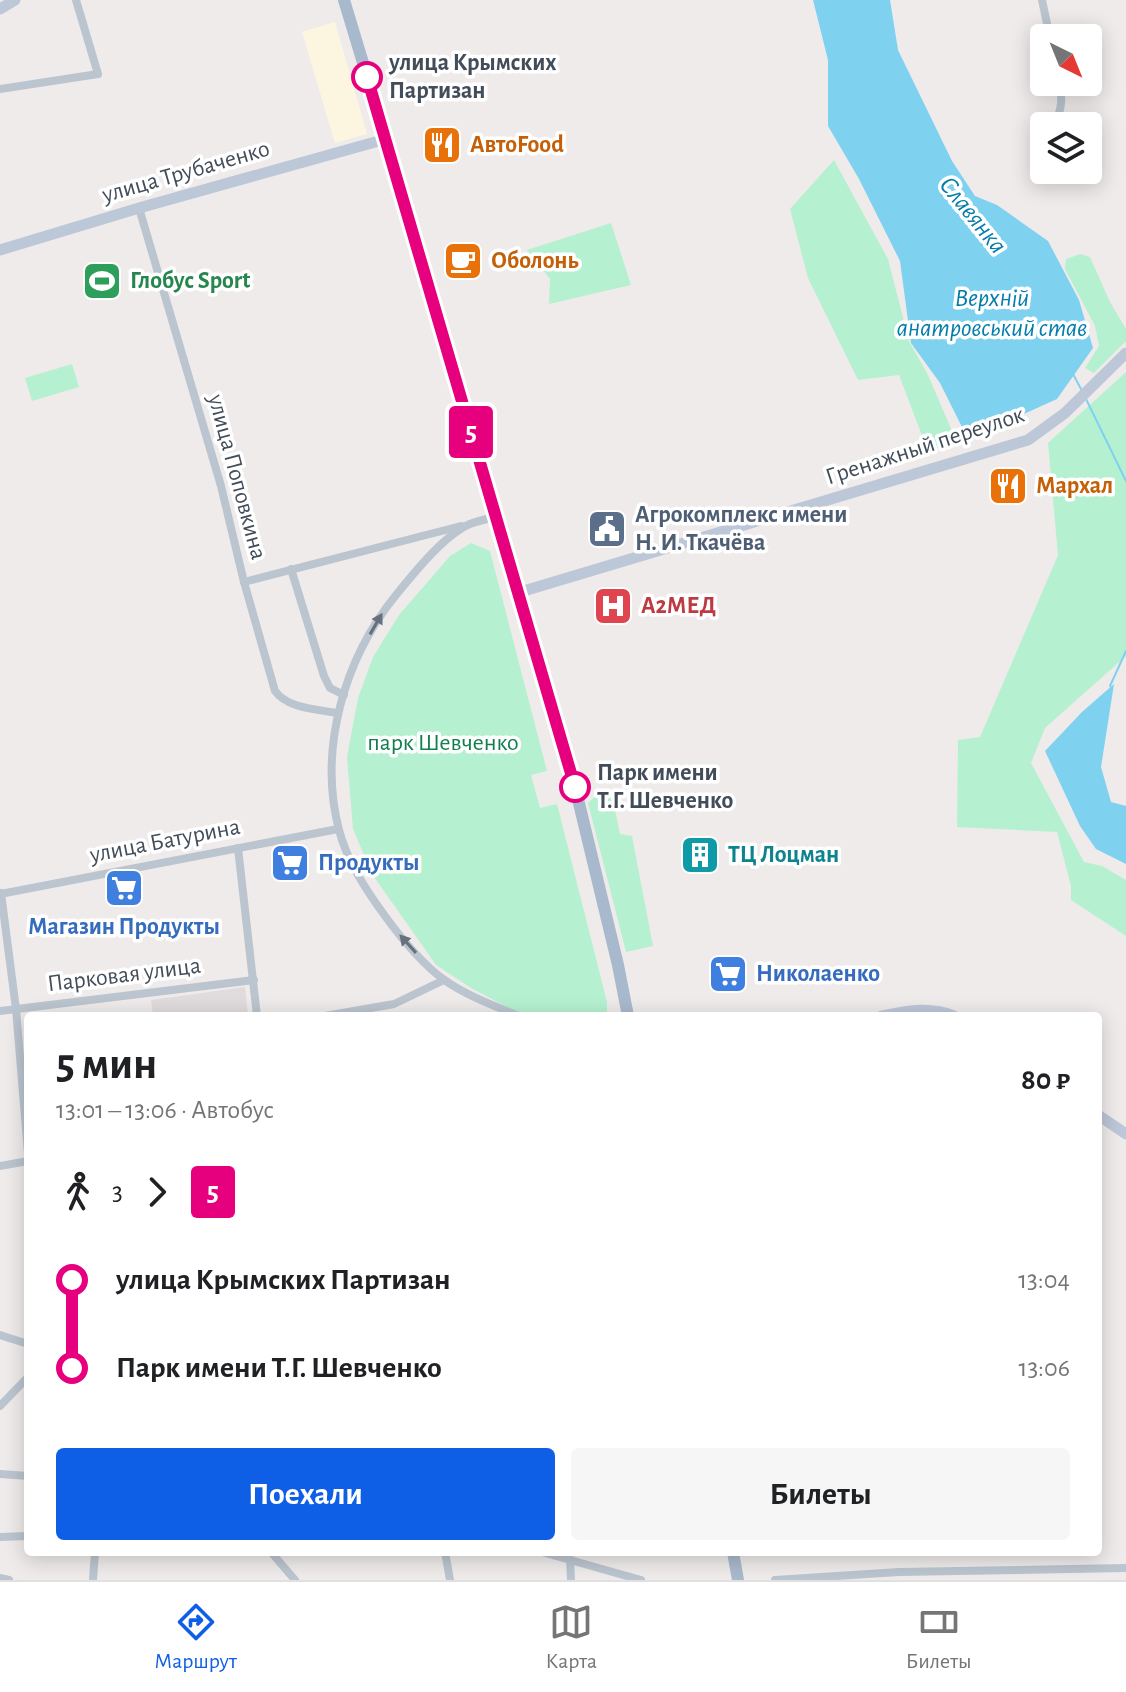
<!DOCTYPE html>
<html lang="ru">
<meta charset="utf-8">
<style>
body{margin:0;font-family:"Alegreya Sans",sans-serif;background:#f6f6f6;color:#202124;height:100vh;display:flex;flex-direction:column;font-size:30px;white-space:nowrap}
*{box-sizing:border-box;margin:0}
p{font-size:26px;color:#757577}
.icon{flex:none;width:44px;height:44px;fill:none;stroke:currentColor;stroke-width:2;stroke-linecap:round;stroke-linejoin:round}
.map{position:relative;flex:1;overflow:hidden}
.sheet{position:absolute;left:24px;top:1012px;width:1078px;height:544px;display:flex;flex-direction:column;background:#fff;border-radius:8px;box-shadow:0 4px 20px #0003}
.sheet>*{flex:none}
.badge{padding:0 16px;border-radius:6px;font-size:28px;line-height:52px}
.needle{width:52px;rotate:137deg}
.fabs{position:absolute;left:1030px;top:24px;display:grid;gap:16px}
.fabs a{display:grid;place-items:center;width:72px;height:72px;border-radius:8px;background:#fff;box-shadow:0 4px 20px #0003;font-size:40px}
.map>.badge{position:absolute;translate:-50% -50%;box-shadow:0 0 0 4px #fff}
.legs{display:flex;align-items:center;gap:12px;height:88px;padding:0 32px;font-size:26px}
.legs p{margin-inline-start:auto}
.headline{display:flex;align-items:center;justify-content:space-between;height:136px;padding:0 32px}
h1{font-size:44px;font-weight:600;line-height:60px}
.action{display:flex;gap:16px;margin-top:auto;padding:16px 32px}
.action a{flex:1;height:92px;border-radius:8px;background:#0e5ee6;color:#fff;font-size:32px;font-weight:600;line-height:92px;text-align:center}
.action a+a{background:#f6f6f6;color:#202124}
ul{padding:0 32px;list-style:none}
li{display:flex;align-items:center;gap:28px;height:88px;font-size:30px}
li i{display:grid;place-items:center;width:12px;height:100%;margin:0 10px;background:currentColor}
li i::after{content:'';width:20px;height:20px;margin:-10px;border:6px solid;border-radius:50%;background:#fff}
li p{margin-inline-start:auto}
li:first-child i{background:linear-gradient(#0000 50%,currentColor 0)}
li:last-child i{background:linear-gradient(currentColor 50%,#0000 0)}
.menu{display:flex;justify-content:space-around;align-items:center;height:112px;border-top:2px solid #e0e0e0;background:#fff;font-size:22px;color:#757577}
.menu a{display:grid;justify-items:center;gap:4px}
.menu .selected{color:#0e5ee6}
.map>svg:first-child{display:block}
.commercial{fill:#fcf6e1}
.education{fill:#e0dcdd}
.green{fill:#b5f1d0}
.water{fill:#7fd1f0}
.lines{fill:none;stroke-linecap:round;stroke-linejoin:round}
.stream{stroke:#7fd1f0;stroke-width:2}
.street{stroke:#bbc5cf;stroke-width:8}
.secondary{stroke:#bcc7d7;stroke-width:11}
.primary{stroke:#a9b9cd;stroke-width:12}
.oneway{fill:#67717d}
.line-1-casing{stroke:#fff;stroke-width:18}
.line-1{stroke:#e6007e;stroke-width:12}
.stop-1-dot{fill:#fff;stroke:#e6007e;stroke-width:4}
.labels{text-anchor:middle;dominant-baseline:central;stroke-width:7;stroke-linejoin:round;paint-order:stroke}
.stop-label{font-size:24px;font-weight:bold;fill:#434d5a;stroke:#fff;text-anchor:start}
.food-label{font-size:24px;font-weight:bold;fill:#c56008;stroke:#fff;text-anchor:start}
.street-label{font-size:24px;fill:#434d5a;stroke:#fff}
.leisure-label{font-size:24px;font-weight:bold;fill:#27864d;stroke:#fff;text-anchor:start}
.service-label{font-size:24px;font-weight:bold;fill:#4e5e75;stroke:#fff;text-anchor:start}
.health-label{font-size:24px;font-weight:bold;fill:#be3a42;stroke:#fff;text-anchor:start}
.park-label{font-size:24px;fill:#117e4f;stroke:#fff}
.culture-label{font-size:24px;font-weight:bold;fill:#0d838f;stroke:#fff;text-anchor:start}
.shop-label{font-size:24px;font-weight:bold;fill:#366cbe;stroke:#fff;text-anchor:start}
.water-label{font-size:26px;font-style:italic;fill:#047dac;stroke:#fff}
</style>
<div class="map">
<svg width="1126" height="1580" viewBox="0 0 1126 1580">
<rect width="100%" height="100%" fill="#efebeb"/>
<!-- commercial -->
<path class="commercial" d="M 335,22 L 367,134 L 335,143 L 302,32 Z"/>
<!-- education -->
<path class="education" d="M 245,987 L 248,1016 L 153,1016 L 151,1000 Z"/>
<!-- green -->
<g class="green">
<path d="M 834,160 L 888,259 L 909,341 L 928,375 L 955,438 L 929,454 L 899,375 L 858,380 L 808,278 L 790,209 Z"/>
<path d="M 611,223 L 631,285 L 549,304 L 550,279 L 527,250 Z"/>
<path d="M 1080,254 L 1090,257 L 1110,302 L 1126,329 L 1126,341 L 1094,373 L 1085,368 L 1099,346 L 1095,326 L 1065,269 L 1066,259 Z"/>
<path d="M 72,364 L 79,387 L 32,401 L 25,378 Z"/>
<path d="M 1126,372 L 1126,656 L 1045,728 L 1031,763 L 1084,862 L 1102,866 L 1126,880 L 1126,936 L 1071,900 L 1071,886 L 1057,832 L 957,827 L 958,740 L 980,737 L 1058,555 L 1048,443 Z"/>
<path d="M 471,543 L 490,551 L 547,771 L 531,775 L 540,808 L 557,804 L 607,1002 L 607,1015 L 605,1016 L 534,1016 L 513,1010 L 471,988 L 436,965 L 372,874 L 353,829 L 347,757 L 358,698 L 373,657 L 399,615 L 450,556 Z"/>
<path d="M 607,791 L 612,794 L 620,834 L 632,836 L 653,946 L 626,952 L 588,803 L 600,792 Z"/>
</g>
<!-- water -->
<g class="water">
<path d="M 813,0 L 890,0 L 898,50 L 952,161 L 975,196 L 997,205 L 1048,241 L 1079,300 L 1093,348 L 1057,399 L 982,433 L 962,427 L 940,383 L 911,343 L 900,261 L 859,179 L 828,126 L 828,60 Z"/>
<path d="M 1114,684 L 1101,767 L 1111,802 L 1126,806 L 1126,864 L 1096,849 L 1080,826 L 1045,751 L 1082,712 Z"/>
</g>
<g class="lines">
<!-- stream -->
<g class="stream">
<path d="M 1073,374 L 1081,389"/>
<path d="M 1086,399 L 1126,481"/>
<path d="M 1110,686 L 1126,651"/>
</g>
<!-- street -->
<g class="street">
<path d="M 1042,0 L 1050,38"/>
<path d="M 0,89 L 98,74 L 76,0"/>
<path d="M 1053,126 C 1062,111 1063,99 1059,82"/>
<path d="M 1035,161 L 1044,143"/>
<path d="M 139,208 L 221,486 L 244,582 L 275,691 C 288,709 317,709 337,713"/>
<path d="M 494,517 C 486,519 478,521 470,524 C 444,535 414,573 396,595 C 344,659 318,749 339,830 C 347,861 366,890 385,916 C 401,938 420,962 443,979 C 465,995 494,1006 519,1016"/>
<path d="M 291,569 L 324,676 L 330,688 L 344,695"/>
<path d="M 244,582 L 461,526"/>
<path d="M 238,848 L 257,1016"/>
<path d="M 1,893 L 16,1009 L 28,1153"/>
<path d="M 0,894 L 338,829"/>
<path d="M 0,1011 L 254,980"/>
<path d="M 325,1016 L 394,1004 L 444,980"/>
<path d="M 0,1166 L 28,1161"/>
<path d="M 0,1335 L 28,1344"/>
<path d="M 0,1406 L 28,1377"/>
<path d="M 0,1474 L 28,1476"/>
<path d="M 0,1537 L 28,1536"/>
<path d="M 271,1552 L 295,1580"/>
<path d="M 445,1552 L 450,1580"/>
<path d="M 542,1552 L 641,1580"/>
<path d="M 570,1559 L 571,1580"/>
<path d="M 0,1578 L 9,1580"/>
<path d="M 93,1580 L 95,1552"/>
<path d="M 775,1580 L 899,1572 L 1126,1568"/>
</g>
<!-- secondary -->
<g class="secondary">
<path d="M 0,9 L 15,0"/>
<path d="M 0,250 L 139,208 L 386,139"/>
<path d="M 517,593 L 1028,440 L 1065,413 L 1126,353"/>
<path d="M 882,1016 C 907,1011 930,1006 954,1016"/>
<path d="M 1098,1115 L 1126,1134"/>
</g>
<!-- primary -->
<g class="primary">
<path d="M 344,0 L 412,225 L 441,335 L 492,500 L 494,517 L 570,766 L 618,965 L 628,1016"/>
<path d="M 733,1552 L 738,1580"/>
</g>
</g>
<!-- one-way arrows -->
<defs><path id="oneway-solid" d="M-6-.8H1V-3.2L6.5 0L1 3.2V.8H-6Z" transform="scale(2)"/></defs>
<g class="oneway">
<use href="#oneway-solid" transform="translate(376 624) rotate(-60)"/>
<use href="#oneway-solid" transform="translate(408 944) rotate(-132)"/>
</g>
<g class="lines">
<defs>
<path id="line-1" d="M 367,77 L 575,787"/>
</defs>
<!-- line-1 casing -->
<use href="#line-1" class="line-1-casing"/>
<!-- line-1 -->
<use href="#line-1" class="line-1"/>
</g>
<!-- icons -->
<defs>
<symbol id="restaurant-square" viewBox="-11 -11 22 22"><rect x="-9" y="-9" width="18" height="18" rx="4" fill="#e8710a" stroke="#fff"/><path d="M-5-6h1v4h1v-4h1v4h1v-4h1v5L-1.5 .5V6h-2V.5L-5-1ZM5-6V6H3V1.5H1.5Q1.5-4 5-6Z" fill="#fff"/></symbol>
<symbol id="cafe-square" viewBox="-11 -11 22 22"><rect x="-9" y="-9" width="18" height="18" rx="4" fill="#e8710a" stroke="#fff"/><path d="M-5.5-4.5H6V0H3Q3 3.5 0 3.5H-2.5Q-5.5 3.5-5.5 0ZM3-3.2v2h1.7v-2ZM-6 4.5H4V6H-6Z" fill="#fff"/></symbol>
<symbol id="stadium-square" viewBox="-11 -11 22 22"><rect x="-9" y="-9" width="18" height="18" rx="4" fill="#2e9e5b" stroke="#fff"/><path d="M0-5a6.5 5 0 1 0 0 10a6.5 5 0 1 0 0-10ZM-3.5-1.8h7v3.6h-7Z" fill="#fff"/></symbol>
<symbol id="civic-square" viewBox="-11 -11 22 22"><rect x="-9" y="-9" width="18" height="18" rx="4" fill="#5c6f8a" stroke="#fff"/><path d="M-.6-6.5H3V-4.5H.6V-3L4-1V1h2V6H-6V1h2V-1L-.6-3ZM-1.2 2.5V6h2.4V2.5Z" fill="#fff"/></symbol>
<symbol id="hospital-square" viewBox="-11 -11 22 22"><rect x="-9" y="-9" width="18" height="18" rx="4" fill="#e0444e" stroke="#fff"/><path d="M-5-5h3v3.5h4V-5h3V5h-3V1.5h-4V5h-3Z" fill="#fff"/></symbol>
<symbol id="building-square" viewBox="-11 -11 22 22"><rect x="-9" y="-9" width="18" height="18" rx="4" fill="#0f9aa8" stroke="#fff"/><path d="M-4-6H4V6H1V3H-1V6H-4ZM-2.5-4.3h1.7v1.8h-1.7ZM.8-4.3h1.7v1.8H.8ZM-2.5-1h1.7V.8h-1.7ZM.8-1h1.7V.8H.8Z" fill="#fff"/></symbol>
<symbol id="supermarket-square" viewBox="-11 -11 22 22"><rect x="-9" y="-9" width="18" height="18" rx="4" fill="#3f7fe0" stroke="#fff"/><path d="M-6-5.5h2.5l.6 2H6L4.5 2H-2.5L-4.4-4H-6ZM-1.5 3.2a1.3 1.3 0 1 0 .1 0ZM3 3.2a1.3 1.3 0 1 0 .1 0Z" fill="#fff"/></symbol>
</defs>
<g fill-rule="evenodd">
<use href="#restaurant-square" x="420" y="123" width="44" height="44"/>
<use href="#cafe-square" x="441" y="239" width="44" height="44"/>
<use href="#stadium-square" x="80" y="259" width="44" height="44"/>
<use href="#restaurant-square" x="986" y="464" width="44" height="44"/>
<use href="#civic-square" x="585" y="507" width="44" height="44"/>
<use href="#hospital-square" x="591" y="584" width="44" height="44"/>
<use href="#building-square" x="678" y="833" width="44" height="44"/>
<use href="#supermarket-square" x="268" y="841" width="44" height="44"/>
<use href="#supermarket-square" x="102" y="866" width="44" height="44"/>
<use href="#supermarket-square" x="706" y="952" width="44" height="44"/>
</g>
<!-- markers -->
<g class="stop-1-dot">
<circle cx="367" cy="77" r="14"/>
<circle cx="575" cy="787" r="14"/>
</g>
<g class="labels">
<!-- stop labels -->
<g class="stop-label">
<text x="389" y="63">улица Крымских<tspan x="389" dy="28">Партизан</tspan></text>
<text x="597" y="773">Парк имени<tspan x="597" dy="28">Т.Г. Шевченко</tspan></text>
</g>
<!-- food labels -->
<g class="food-label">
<text x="470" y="145">АвтоFood</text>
<text x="491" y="261">Оболонь</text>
<text x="1036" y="486">Мархал</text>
</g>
<!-- street labels -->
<g class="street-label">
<text transform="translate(186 172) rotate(-16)">улица Трубаченко</text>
<text transform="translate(925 446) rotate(-18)">Гренажный переулок</text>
<text transform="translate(237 477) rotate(75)">улица Поповкина</text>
<text transform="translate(165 841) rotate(-11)">улица Батурина</text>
<text transform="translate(124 975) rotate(-7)">Парковая улица</text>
</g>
<!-- leisure labels -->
<g class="leisure-label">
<text x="130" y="281">Глобус Sport</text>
</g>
<!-- service labels -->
<g class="service-label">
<text x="635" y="515">Агрокомплекс имени<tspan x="635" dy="28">Н. И. Ткачёва</tspan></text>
</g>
<!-- health labels -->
<g class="health-label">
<text x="641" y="606">А2МЕД</text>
</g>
<!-- park labels -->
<g class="park-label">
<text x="443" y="743">парк Шевченко</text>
</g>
<!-- culture labels -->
<g class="culture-label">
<text x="728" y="855">ТЦ Лоцман</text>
</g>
<!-- shop labels -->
<g class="shop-label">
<text x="318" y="863">Продукты</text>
<text x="124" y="927" text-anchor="middle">Магазин Продукты</text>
<text x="756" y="974">Николаенко</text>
</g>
<!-- water labels -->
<g class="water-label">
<text transform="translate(973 215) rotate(51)">Славянка</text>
<text x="992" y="298">Верхній<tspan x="992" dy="30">анатровський став</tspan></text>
</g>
</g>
</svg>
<div class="fabs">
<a><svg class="needle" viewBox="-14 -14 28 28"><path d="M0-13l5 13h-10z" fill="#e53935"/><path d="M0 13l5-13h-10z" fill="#757577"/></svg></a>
<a><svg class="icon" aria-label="layers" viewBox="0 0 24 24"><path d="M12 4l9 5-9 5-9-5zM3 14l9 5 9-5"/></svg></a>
</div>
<b class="badge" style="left:471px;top:432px;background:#e6007e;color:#fff">5</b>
<section class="sheet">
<div class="headline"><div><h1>5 мин</h1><p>13:01 – 13:06 · Автобус</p></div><b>80 ₽</b></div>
<div class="legs"><svg class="icon" aria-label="walk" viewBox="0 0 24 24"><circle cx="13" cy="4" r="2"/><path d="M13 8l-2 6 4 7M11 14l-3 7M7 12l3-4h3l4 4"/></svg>3<svg class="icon" aria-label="forward" viewBox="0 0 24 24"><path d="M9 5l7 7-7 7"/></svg><b class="badge" style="background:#e6007e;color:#fff">5</b></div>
<ul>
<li><i style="color:#e6007e"></i><b>улица Крымских Партизан</b><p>13:04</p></li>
<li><i style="color:#e6007e"></i><b>Парк имени Т.Г. Шевченко</b><p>13:06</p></li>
</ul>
<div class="action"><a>Поехали</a><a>Билеты</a></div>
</section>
</div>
<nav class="menu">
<a class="selected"><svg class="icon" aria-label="directions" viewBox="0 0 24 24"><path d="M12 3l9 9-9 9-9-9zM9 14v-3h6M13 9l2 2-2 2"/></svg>Маршрут</a>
<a><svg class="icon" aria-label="map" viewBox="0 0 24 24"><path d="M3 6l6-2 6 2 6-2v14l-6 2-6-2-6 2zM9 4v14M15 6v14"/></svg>Карта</a>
<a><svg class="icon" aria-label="tickets" viewBox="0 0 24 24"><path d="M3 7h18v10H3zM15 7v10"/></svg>Билеты</a>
</nav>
